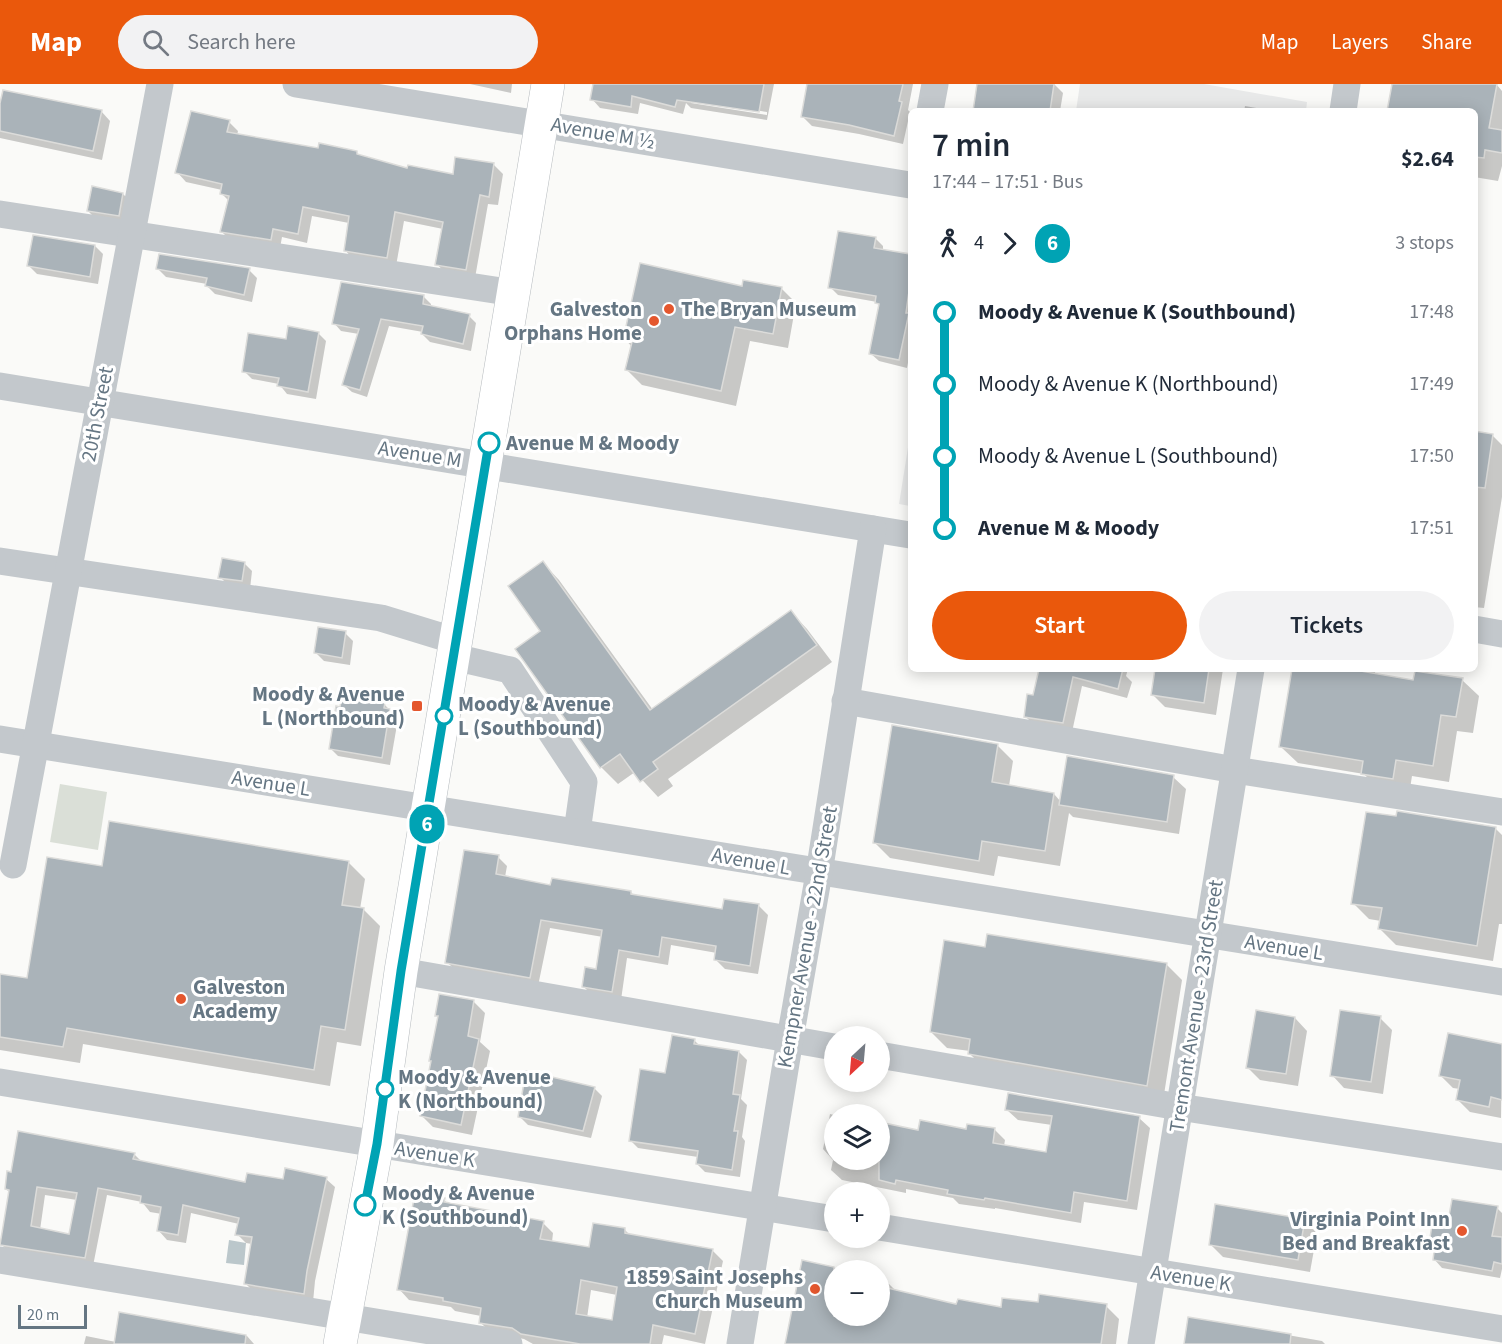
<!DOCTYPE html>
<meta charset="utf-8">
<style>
body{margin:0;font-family:"Source Sans 3",sans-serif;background:#f2f2f3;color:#1f2937;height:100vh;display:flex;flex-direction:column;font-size:22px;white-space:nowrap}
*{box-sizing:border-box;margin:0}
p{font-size:20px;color:#747a83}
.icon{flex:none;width:33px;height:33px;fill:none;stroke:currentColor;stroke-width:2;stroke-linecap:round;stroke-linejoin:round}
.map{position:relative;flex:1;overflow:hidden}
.side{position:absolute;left:908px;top:24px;width:570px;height:564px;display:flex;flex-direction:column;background:#fff;border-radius:9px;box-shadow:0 3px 15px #0003}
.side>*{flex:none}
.badge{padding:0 12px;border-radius:20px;font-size:21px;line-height:39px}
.needle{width:39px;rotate:206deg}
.tools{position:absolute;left:824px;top:942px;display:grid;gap:12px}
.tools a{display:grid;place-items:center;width:66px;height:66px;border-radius:50%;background:#fff;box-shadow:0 3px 15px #0003;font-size:30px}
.scale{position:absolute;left:18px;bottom:15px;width:69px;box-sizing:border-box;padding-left:6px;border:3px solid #657683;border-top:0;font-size:16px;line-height:21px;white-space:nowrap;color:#657683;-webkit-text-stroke:4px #fff;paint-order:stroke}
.map>.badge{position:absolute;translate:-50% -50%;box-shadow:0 0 0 3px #fff}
.legs{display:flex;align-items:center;gap:9px;height:66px;padding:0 24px;font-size:20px}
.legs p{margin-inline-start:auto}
.summary{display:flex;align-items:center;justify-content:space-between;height:102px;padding:0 24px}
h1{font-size:33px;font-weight:600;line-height:45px}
.cta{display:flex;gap:12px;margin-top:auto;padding:12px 24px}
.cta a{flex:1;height:69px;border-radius:36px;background:#ea580c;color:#fff;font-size:24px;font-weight:600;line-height:69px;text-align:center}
.cta a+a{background:#f2f2f3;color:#1f2937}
ul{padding:0 24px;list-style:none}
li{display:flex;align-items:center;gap:21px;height:72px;font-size:22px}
li i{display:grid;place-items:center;width:9px;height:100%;margin:0 8px;background:currentColor}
li i::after{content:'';width:15px;height:15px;margin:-8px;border:4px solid;border-radius:50%;background:#fff}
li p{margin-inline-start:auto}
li:first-child i{background:linear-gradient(#0000 50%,currentColor 0)}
li:last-child i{background:linear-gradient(currentColor 50%,#0000 0)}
header{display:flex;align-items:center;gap:36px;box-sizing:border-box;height:84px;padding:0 30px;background:#ea580c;color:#fff}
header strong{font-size:28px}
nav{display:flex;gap:33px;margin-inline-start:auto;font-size:21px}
.search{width:420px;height:54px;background:#f2f2f3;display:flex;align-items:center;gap:15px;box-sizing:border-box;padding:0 21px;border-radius:33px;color:#747a83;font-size:22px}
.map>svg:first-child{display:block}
.built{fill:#e8e9e9}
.green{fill:#dadfd7}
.water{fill:#bbc7cb}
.shadow{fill:#0003;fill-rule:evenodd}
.building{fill:#aab3b9;stroke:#dcdcda;stroke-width:1.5;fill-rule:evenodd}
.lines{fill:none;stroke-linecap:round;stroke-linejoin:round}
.major-casing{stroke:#b5babe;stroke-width:34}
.minor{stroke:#c3c8cc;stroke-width:27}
.major{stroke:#fff;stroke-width:33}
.line-1-casing{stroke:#fff;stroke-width:14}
.line-1{stroke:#00a3b4;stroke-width:9}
.poi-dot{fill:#e4572e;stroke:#fff;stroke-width:2}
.stop-1-dot{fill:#fff;stroke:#00a3b4;stroke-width:3}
.labels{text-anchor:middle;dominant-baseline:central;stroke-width:6;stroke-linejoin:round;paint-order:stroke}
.street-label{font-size:21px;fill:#657683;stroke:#fff}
.poi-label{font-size:21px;font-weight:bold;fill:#657683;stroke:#fff;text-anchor:end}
.stop-label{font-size:21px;font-weight:bold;fill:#657683;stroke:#fff;text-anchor:start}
</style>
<header>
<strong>Map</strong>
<div class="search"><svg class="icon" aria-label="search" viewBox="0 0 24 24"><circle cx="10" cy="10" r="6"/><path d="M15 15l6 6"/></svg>Search here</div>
<nav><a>Map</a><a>Layers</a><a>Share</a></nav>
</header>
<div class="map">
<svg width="1502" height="1260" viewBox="0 0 1502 1260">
<rect width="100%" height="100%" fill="#fafaf8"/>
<!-- built -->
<g class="built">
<path d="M 1080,0 L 1204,0 L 1307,18 L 1306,27 L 1076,27 Z"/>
<path d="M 910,351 L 910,422 L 899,420 Z"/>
</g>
<!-- green -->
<path class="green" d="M 60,700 L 107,708 L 98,766 L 50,758 Z"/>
<!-- water -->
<path class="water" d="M 229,1156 L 246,1159 L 244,1181 L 226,1179 Z"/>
<!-- shadow -->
<g class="shadow">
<path d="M 470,0 L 512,0 L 511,9 Z"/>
<path d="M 594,0 L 774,0 L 767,36 L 691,24 L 686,19 L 683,30 L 640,19 L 638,30 L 600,24 L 592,15 ZM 691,16 L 767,28 L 767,31 L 691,19 Z"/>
<path d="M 808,0 L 913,0 L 908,26 L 910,28 L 903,60 L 859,50 L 812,42 L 803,33 Z"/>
<path d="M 979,0 L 1054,0 L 1063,9 L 1060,27 L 974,27 Z"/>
<path d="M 1394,0 L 1497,1 L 1502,7 L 1502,82 L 1498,97 L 1474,93 L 1474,27 L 1389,27 Z"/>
<path d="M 0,20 L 101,27 L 110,37 L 102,76 L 0,54 Z"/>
<path d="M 1245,22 L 1274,27 L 1244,27 Z"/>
<path d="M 229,38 L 238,47 L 237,51 L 320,66 L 356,68 L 361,73 L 408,86 L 454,92 L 494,81 L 503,90 L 498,121 L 488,120 L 475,194 L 446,190 L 437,180 L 443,145 L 404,137 L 396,182 L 354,176 L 345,166 L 349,139 L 312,132 L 307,159 L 282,153 L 280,164 L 230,156 L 221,147 L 229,117 L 221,109 L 222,106 L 186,98 L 177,88 Z"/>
<path d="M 123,110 L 131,118 L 127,140 L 96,135 L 88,127 Z"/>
<path d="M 875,154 L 883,162 L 883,167 L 910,172 L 910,268 L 907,284 L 879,277 L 870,269 L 880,223 L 877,218 L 838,211 L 830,203 Z"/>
<path d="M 95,162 L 103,170 L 98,200 L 37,190 L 29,182 Z"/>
<path d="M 158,185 L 249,186 L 257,194 L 252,218 L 215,210 L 207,202 L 207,200 L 166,193 Z"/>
<path d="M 743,204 L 781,204 L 796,219 L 788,264 L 750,257 L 736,322 L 642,301 L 627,286 L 632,263 L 625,255 Z"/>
<path d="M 424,213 L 431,220 L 431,223 L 469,232 L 476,239 L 471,267 L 430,258 L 422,250 L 423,248 L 389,242 L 367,313 L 352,308 L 344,301 L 359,250 L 341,247 L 334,239 Z"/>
<path d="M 318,249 L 326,257 L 316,315 L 287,310 L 279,300 L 252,295 L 244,287 L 287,257 Z"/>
<path d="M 1474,349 L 1493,352 L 1502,361 L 1502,413 L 1484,524 L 1474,523 Z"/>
<path d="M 244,479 L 252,487 L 250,505 L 228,501 L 220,493 Z"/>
<path d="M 543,479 L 559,496 L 653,626 L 791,528 L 807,545 L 832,578 L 668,695 L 673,702 L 658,713 L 635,688 L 618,700 L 601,683 L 543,547 Z"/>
<path d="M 345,549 L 353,557 L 350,581 L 324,577 L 316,569 Z"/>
<path d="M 1040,585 L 1128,585 L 1126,592 L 1132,598 L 1127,614 L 1082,602 L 1072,648 L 1035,642 L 1025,632 L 1034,613 Z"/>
<path d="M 1156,585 L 1223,585 L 1216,631 L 1165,623 L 1152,610 Z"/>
<path d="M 1294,585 L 1375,585 L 1375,591 L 1415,597 L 1462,596 L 1479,612 L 1473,649 L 1457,647 L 1449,698 L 1412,692 L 1409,711 L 1379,706 L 1364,690 L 1298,679 L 1281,663 Z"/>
<path d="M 384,620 L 398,635 L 390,681 L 338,672 L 330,664 Z"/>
<path d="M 997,661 L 1013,677 L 1009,702 L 1054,710 L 1061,718 L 1173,693 L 1186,705 L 1179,750 L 1073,733 L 1069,729 L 1060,782 L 998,772 L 994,792 L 890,774 L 874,758 Z"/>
<path d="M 1495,744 L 1502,751 L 1502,840 L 1499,840 L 1493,877 L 1396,861 L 1380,845 L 1381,837 L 1369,835 L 1353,819 Z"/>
<path d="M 498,773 L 507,782 L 505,793 L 552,803 L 631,808 L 635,813 L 723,826 L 759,822 L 768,831 L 758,890 L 725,885 L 716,876 L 717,869 L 671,861 L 668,881 L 627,874 L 621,916 L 592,911 L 583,902 L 598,887 L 603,853 L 550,844 L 538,902 L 456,887 L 447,878 Z"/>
<path d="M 348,778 L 365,795 L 360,825 L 364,826 L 380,842 L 361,962 L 337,958 L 330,1002 L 83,960 L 80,979 L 0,966 L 0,891 L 28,896 L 103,784 Z"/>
<path d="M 986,864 L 1166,880 L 1182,896 L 1163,1017 L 986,986 L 970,970 L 970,967 L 947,964 L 931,948 Z"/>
<path d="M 473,917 L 485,929 L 480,958 L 490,967 L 472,1051 L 433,1043 L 421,1031 L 439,934 L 437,931 Z"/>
<path d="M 1295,934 L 1307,947 L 1298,1002 L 1260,996 L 1247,983 Z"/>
<path d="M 1380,934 L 1392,946 L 1383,1010 L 1344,1004 L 1332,991 Z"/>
<path d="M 694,956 L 701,963 L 739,968 L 747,976 L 741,1015 L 747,1021 L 742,1053 L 745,1057 L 740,1093 L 705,1088 L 697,1080 L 698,1073 L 638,1064 L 630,1056 L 666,991 Z"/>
<path d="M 1502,962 L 1501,1034 L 1470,1028 L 1457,1015 L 1460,1005 L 1453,1004 L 1440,991 Z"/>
<path d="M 594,1004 L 602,1012 L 591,1054 L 528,1041 L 520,1033 Z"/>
<path d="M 1007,1026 L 1139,1034 L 1150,1044 L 1137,1126 L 1084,1118 L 1081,1139 L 995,1124 L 995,1125 L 959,1120 L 953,1114 L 906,1105 L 906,1109 L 842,1096 L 831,1086 L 833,1076 L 823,1065 L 830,1030 L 834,1031 L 834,1076 L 879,1076 L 879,1040 L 920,1048 L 995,1046 L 1005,1056 L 1004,1062 L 1047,1070 L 1052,1041 L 1018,1036 Z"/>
<path d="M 134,1070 L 142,1078 L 246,1100 L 326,1095 L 335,1103 L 315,1197 L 313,1218 L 255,1209 L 246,1200 L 252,1160 L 246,1159 L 237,1150 L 239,1140 L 191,1129 L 186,1159 L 167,1156 L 159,1147 L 162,1130 L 150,1128 L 142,1118 L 107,1111 L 93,1182 L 10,1169 L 1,1160 L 10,1109 L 6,1105 ZM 45,1111 L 77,1116 L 70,1151 L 40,1146 Z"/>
<path d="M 444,1116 L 449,1121 L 543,1139 L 553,1149 L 552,1158 L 590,1165 L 625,1146 L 630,1151 L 712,1166 L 723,1177 L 705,1260 L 664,1251 L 662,1260 L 533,1260 L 524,1255 L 491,1249 L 480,1238 L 481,1232 L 455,1227 L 451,1223 L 409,1216 L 399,1205 ZM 591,1206 L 617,1211 L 613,1238 L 587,1234 Z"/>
<path d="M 1497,1124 L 1502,1129 L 1502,1185 L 1500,1194 L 1442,1184 L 1434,1175 L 1436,1164 L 1431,1159 Z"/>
<path d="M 1304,1136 L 1317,1149 L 1310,1188 L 1223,1173 L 1210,1160 Z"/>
<path d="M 804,1178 L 842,1186 L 834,1186 L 834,1232 L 879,1232 L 879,1197 L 889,1200 L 897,1208 L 958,1222 L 1002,1225 L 1039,1220 L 1106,1222 L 1119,1235 L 1116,1260 L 786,1260 Z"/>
<path d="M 121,1229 L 247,1252 L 254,1260 L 84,1260 L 86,1252 L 116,1258 Z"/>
<path d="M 1190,1234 L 1322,1257 L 1325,1260 L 1185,1260 Z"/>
</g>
<!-- building -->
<g class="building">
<path d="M 593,0 L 764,0 L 759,28 L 677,16 L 675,23 L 632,12 L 631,23 L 590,16 Z"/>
<path d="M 807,0 L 903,0 L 899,17 L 902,18 L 894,52 L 849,41 L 801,33 Z"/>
<path d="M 977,0 L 1054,0 L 1050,27 L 973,27 Z"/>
<path d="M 1392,0 L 1497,0 L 1489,44 L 1502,46 L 1502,69 L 1485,66 L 1484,74 L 1474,73 L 1474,27 L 1387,27 Z"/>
<path d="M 3,6 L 102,26 L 93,67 L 0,47 L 0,19 Z"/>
<path d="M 191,27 L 230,36 L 227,48 L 318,64 L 319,59 L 357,67 L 357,70 L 407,84 L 408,81 L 453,90 L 455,73 L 494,79 L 489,113 L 480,111 L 466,186 L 435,181 L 443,138 L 395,128 L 387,174 L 344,167 L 349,132 L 303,123 L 298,150 L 273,145 L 271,156 L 220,148 L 229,112 L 220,110 L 222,100 L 175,89 Z"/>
<path d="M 92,102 L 123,109 L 119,132 L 87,127 Z"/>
<path d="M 838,147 L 876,153 L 874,164 L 910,170 L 910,200 L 906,229 L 909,229 L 899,276 L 869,270 L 879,220 L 875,219 L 876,212 L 828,204 Z"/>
<path d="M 33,151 L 95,161 L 90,193 L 27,182 Z"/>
<path d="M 159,170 L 250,184 L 244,211 L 205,202 L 207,194 L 156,185 Z"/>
<path d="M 640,179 L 742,202 L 743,196 L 782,203 L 773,250 L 735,243 L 721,307 L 625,286 L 632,258 L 623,256 Z"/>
<path d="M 341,198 L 424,211 L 423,220 L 470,230 L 463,260 L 421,250 L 423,242 L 381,235 L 360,306 L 342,301 L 359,245 L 332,240 Z"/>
<path d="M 288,242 L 319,248 L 308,308 L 277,302 L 279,294 L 242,288 L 248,249 L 286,255 Z"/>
<path d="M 1474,347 L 1493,350 L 1485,404 L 1474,403 Z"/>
<path d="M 222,474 L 245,478 L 242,497 L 218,494 Z"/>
<path d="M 543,477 L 650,626 L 791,526 L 817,561 L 653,678 L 658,685 L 640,698 L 620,670 L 600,684 L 515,565 L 540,547 L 508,502 Z"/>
<path d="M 318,543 L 346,547 L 342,574 L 314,569 Z"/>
<path d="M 1039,585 L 1123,585 L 1118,605 L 1073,593 L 1063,639 L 1024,633 L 1027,610 L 1033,611 Z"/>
<path d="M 1155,585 L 1209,585 L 1204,619 L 1151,611 Z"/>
<path d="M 1292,585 L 1349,585 L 1413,596 L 1415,587 L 1463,594 L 1456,633 L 1441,631 L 1433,682 L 1396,676 L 1393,695 L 1361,690 L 1363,677 L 1279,663 Z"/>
<path d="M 342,611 L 385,618 L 384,624 L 390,625 L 382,674 L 329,665 L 336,622 L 340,623 Z"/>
<path d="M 892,641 L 998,660 L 992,698 L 1054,709 L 1045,767 L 982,757 L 979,777 L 873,759 Z"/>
<path d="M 1067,672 L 1174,691 L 1167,738 L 1059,721 Z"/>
<path d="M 1397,727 L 1496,743 L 1477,862 L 1378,845 L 1382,824 L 1351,820 L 1366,728 L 1396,732 Z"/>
<path d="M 109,737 L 349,777 L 342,821 L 364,824 L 345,946 L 321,942 L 314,986 L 67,944 L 63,963 L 0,953 L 0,890 L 27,894 L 47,773 L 102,782 Z"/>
<path d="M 464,766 L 499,771 L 496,790 L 550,801 L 552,794 L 631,807 L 631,810 L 722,825 L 724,815 L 759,820 L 750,882 L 714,876 L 716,862 L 662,853 L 659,873 L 619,866 L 612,908 L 582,903 L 585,883 L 596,885 L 602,846 L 541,836 L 530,894 L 445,879 Z"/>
<path d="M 987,850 L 1167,879 L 1147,1002 L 968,970 L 970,955 L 930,948 L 944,856 L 985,863 Z"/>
<path d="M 439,910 L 474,916 L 468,952 L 479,955 L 461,1041 L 420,1032 L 431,977 L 429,977 L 438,932 L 435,932 Z"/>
<path d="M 1256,926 L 1295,933 L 1286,990 L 1246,984 Z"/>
<path d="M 1340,926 L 1381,932 L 1371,998 L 1330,992 Z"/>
<path d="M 1448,949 L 1502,960 L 1502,1016 L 1491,1013 L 1489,1023 L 1456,1016 L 1460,996 L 1439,992 Z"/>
<path d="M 672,951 L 695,955 L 694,960 L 739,967 L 733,1010 L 740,1011 L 734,1047 L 738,1047 L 732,1086 L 696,1080 L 698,1067 L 629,1057 L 640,985 L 665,989 Z"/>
<path d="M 526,987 L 595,1003 L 583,1047 L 518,1033 Z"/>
<path d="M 1008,1009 L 1140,1032 L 1127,1117 L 1074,1108 L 1071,1129 L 985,1114 L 984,1116 L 947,1110 L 948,1106 L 896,1096 L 895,1100 L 879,1096 L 879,1038 L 918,1046 L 920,1036 L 966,1045 L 967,1040 L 995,1044 L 993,1059 L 1046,1068 L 1052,1032 L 1005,1026 Z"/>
<path d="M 18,1047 L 135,1069 L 133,1075 L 245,1098 L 247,1089 L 283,1095 L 285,1084 L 327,1093 L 307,1187 L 304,1210 L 244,1200 L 252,1153 L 235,1151 L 239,1134 L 183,1121 L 178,1151 L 157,1147 L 161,1123 L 140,1119 L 141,1112 L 98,1104 L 85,1174 L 0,1161 L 9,1106 L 5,1105 L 7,1087 L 11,1088 ZM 37,1103 L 77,1109 L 69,1150 L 31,1142 Z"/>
<path d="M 415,1109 L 445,1114 L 444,1118 L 544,1137 L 540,1155 L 589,1163 L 593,1139 L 625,1144 L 625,1149 L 713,1165 L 695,1250 L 653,1241 L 650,1260 L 580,1260 L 521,1250 L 512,1244 L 479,1239 L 481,1224 L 443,1217 L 443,1214 L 397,1206 ZM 581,1196 L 617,1203 L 612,1236 L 576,1230 Z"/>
<path d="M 1452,1115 L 1498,1122 L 1492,1152 L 1502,1153 L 1502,1180 L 1494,1178 L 1492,1187 L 1433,1176 L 1435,1160 L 1429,1160 L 1432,1141 L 1447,1143 Z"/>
<path d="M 1215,1120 L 1305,1135 L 1298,1176 L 1209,1161 Z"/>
<path d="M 802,1176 L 834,1183 L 834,1232 L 879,1232 L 879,1202 L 956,1220 L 958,1215 L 1001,1223 L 1002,1214 L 1038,1218 L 1039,1210 L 1107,1220 L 1101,1260 L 785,1260 Z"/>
<path d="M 119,1228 L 246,1251 L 245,1260 L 114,1260 Z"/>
<path d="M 1188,1233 L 1291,1250 L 1290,1260 L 1184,1260 Z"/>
</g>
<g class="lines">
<defs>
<path id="major" d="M 340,1260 L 377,1060 L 401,887 L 548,0"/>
</defs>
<!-- major casing -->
<use href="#major" class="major-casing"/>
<!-- minor -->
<g class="minor">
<path d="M 296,0 L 910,101"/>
<path d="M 930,27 L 935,0"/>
<path d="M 1343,27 L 1347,0"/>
<path d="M 0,130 L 514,209"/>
<path d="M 0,302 L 910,451"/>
<path d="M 0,477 L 381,534 L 456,557"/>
<path d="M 1474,545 L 1502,550"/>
<path d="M 454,573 L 510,586 L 584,698 L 577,748"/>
<path d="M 845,617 L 1235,686 L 1502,728"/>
<path d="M 0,655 L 1502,898"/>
<path d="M 13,781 L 160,0"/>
<path d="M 401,887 L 834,963"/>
<path d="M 879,971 L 1179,1023 L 1502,1073"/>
<path d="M 0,998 L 834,1135"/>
<path d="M 879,1143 L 1502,1245"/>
<path d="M 0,1176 L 509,1260"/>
<path d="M 740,1260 L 790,955 L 819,789 L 873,445"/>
<path d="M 1141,1260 L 1251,585"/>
</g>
<!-- major -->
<use href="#major" class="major"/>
</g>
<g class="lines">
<defs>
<path id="line-1" d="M 365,1121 L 377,1060 L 401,887 L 489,359"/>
</defs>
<!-- line-1 casing -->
<use href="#line-1" class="line-1-casing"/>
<!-- line-1 -->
<use href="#line-1" class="line-1"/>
</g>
<!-- markers -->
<g class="poi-dot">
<circle cx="669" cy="225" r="6"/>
<circle cx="654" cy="237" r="6"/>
<rect x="411" y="616" width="12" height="12" rx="3"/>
<circle cx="181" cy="915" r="6"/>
<circle cx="1462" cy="1147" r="6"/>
<circle cx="815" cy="1205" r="6"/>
</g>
<g class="stop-1-dot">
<circle cx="489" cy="359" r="10"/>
<circle cx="444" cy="632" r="8"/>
<circle cx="385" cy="1005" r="8"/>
<circle cx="365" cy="1121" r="10"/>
</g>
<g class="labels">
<!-- street labels -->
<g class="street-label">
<text transform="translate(603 49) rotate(10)">Avenue M ½</text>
<text transform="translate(97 330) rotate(-79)">20th Street</text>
<text transform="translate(420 370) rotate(9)">Avenue M</text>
<text transform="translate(271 699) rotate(9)">Avenue L</text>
<text transform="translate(751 777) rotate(10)">Avenue L</text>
<text transform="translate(807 853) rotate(-80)">Kempner Avenue - 22nd Street</text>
<text transform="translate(1284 863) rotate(9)">Avenue L</text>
<text transform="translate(1196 922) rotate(-81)">Tremont Avenue - 23rd Street</text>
<text transform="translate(435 1070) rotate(9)">Avenue K</text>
<text transform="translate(1191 1194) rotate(9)">Avenue K</text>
</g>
<!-- poi labels -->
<g class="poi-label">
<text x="642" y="225">Galveston<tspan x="642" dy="24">Orphans Home</tspan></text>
<text x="681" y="225" text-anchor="start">The Bryan Museum</text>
<text x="405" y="610">Moody &amp; Avenue<tspan x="405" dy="24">L (Northbound)</tspan></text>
<text x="193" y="903" text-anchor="start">Galveston<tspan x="193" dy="24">Academy</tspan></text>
<text x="1450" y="1135">Virginia Point Inn<tspan x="1450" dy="24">Bed and Breakfast</tspan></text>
<text x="803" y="1193">1859 Saint Josephs<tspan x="803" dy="24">Church Museum</tspan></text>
</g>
<!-- stop labels -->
<g class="stop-label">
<text x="506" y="359">Avenue M &amp; Moody</text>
<text x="458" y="620">Moody &amp; Avenue<tspan x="458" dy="24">L (Southbound)</tspan></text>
<text x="398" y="993">Moody &amp; Avenue<tspan x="398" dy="24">K (Northbound)</tspan></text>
<text x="382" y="1109">Moody &amp; Avenue<tspan x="382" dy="24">K (Southbound)</tspan></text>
</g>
</g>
</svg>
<div class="tools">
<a><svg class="needle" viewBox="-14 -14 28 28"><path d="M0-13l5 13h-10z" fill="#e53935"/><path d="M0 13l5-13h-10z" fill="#747a83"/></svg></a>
<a><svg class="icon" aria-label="layers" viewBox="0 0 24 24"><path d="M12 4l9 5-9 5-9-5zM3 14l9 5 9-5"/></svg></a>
<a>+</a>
<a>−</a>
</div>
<div class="scale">20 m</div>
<b class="badge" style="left:427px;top:740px;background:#00a3b4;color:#fff">6</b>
<section class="side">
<div class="summary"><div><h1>7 min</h1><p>17:44 – 17:51 · Bus</p></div><b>$2.64</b></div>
<div class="legs"><svg class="icon" aria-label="walk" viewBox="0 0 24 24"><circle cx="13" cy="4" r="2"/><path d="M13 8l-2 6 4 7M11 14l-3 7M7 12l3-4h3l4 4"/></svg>4<svg class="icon" aria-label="forward" viewBox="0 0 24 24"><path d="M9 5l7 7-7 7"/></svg><b class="badge" style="background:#00a3b4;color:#fff">6</b><p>3 stops</p></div>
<ul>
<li><i style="color:#00a3b4"></i><b>Moody &amp; Avenue K (Southbound)</b><p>17:48</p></li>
<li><i style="color:#00a3b4"></i><span>Moody &amp; Avenue K (Northbound)</span><p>17:49</p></li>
<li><i style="color:#00a3b4"></i><span>Moody &amp; Avenue L (Southbound)</span><p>17:50</p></li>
<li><i style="color:#00a3b4"></i><b>Avenue M &amp; Moody</b><p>17:51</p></li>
</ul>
<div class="cta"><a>Start</a><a>Tickets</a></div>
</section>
</div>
